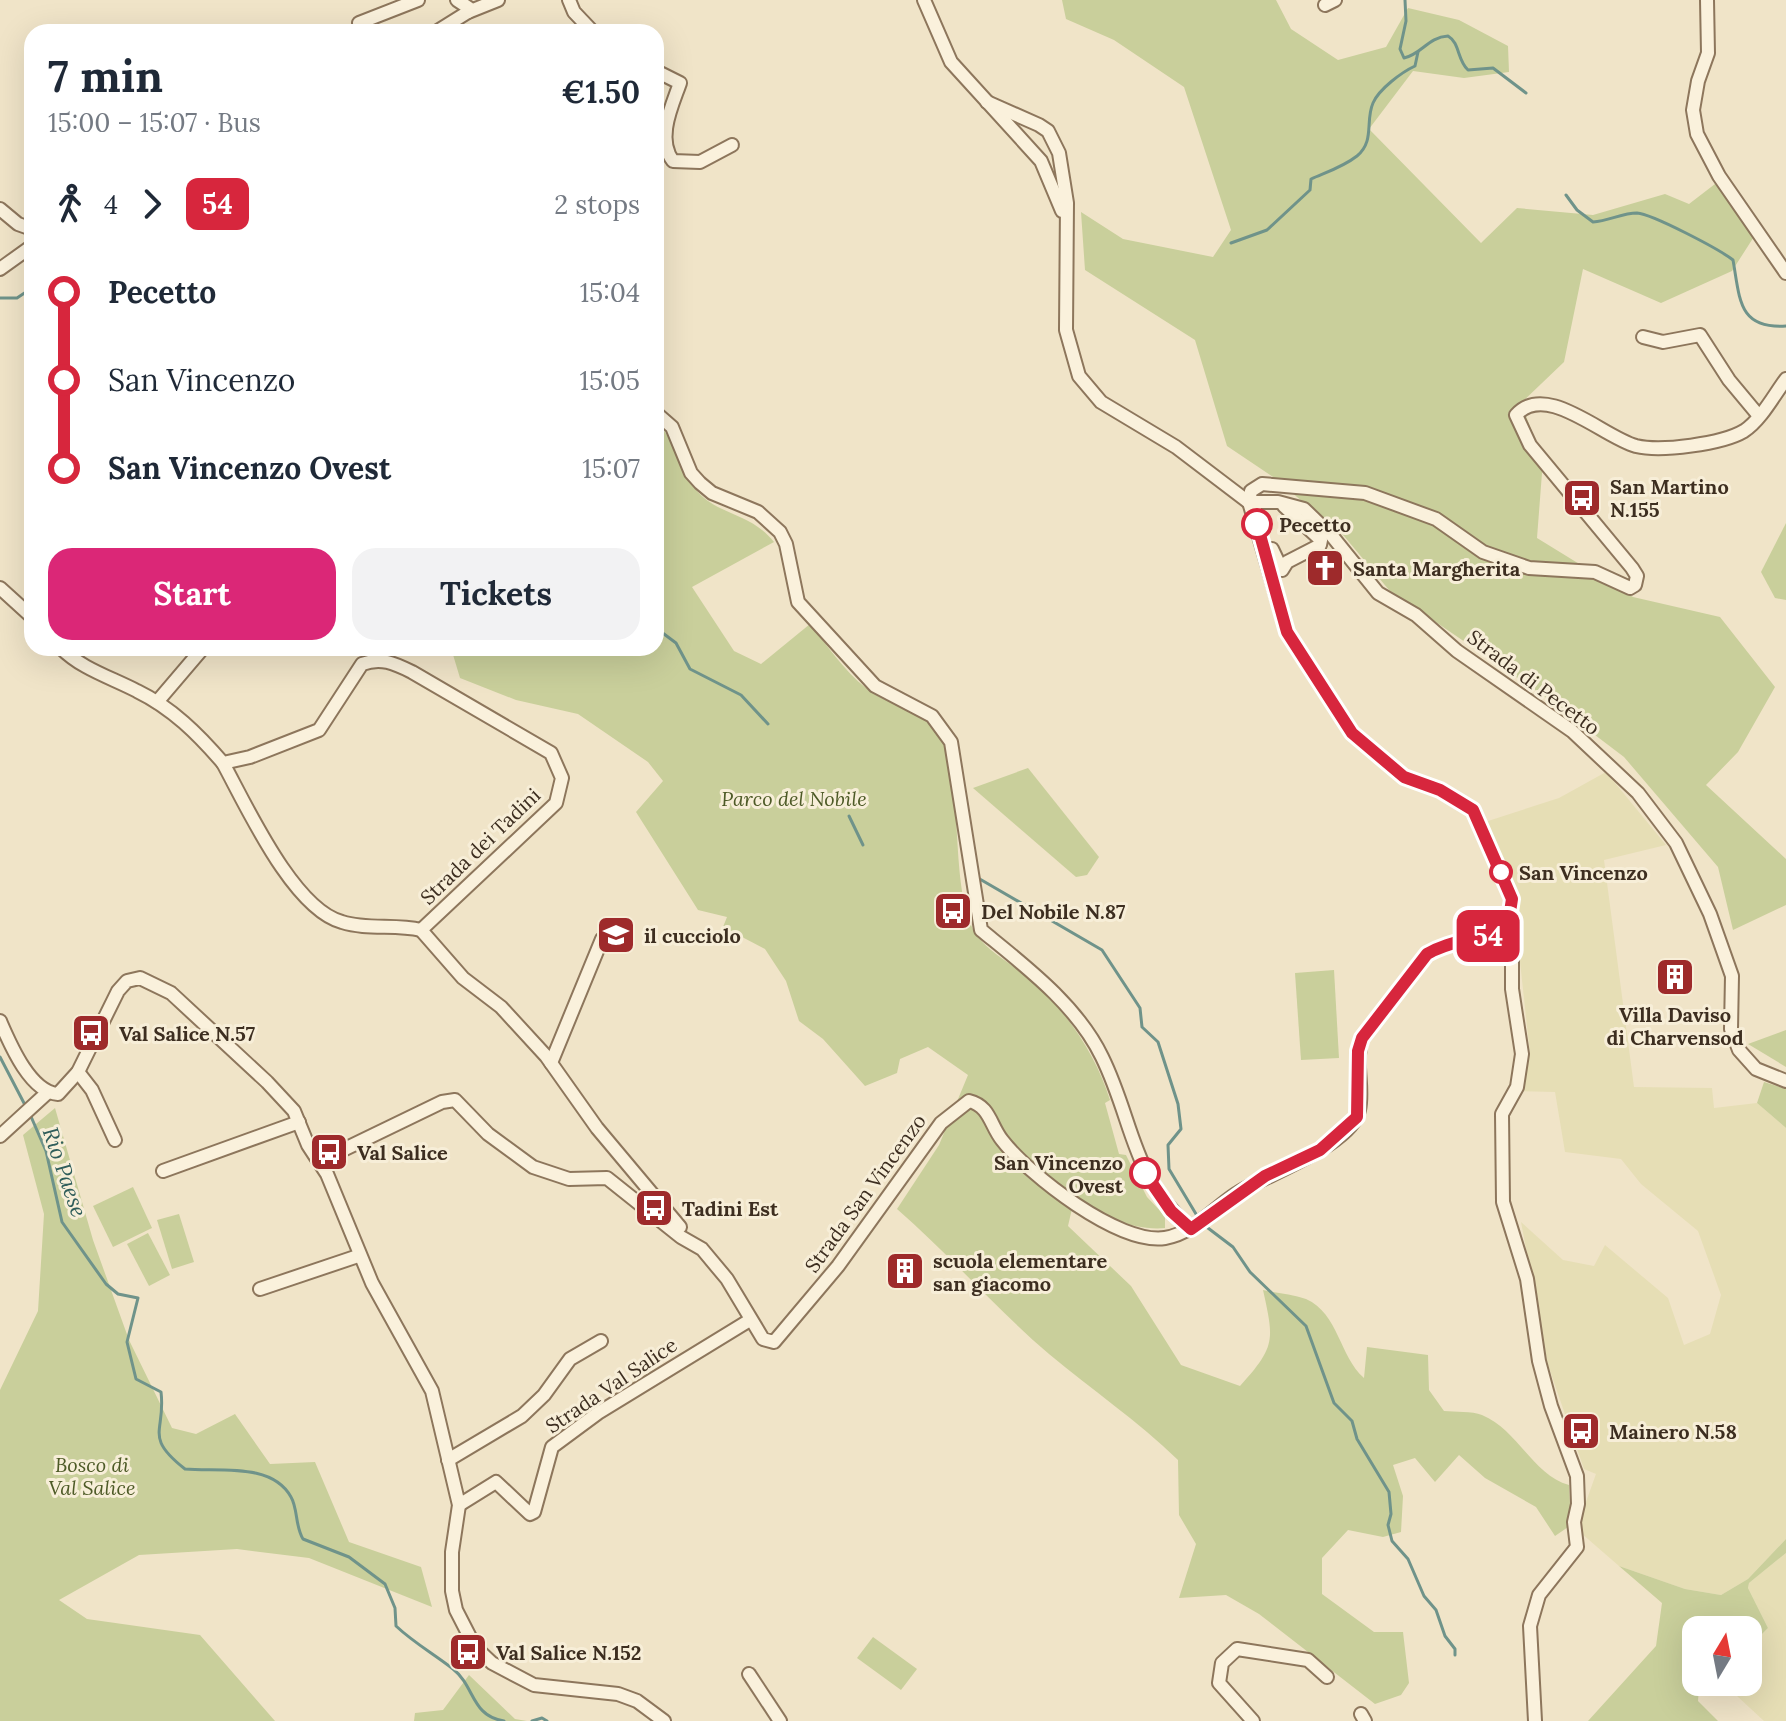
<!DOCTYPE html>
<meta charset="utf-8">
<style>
body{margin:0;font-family:Lora,serif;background:#f2f2f3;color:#1f2937;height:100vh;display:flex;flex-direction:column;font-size:30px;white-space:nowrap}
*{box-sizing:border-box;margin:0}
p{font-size:26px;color:#747a83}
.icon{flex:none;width:44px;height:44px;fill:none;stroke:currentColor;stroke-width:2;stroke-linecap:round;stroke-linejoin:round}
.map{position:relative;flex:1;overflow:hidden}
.panel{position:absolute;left:24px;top:24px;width:640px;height:632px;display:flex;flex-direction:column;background:#fff;border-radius:24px;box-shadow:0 8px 32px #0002}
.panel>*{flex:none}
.badge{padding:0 16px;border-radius:12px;font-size:28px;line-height:52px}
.needle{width:52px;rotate:10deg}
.tools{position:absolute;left:1682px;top:1616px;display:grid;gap:16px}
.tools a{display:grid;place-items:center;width:80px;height:80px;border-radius:16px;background:#fff;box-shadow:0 8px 32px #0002;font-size:40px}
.map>.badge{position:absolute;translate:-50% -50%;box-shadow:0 0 0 4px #fff}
.legs{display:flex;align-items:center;gap:12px;height:88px;padding:0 24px;font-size:26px}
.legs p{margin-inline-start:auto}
.head{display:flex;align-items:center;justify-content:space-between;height:136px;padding:0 24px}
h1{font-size:44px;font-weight:700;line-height:60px}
.cta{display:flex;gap:16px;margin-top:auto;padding:16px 24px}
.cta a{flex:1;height:92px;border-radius:24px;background:#db2777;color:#fff;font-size:32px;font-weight:700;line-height:92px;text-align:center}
.cta a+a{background:#f2f2f3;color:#1f2937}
ul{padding:0 24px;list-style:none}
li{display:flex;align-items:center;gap:28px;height:88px;font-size:30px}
li i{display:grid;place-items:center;width:12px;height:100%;margin:0 10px;background:currentColor}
li i::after{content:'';width:20px;height:20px;margin:-10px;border:6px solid;border-radius:50%;background:#fff}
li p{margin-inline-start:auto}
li:first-child i{background:linear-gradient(#0000 50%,currentColor 0)}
li:last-child i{background:linear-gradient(currentColor 50%,#0000 0)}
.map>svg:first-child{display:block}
.farmland{fill:#e6deb5}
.green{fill:#c9cf9b}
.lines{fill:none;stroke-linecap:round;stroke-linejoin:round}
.stream{stroke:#6f938a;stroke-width:3}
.minor-casing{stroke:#8d765c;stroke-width:16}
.minor{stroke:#faf1dc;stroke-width:12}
.line-1-casing{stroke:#fff;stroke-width:18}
.line-1{stroke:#d7263d;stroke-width:12}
.stop-1-dot{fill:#fff;stroke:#d7263d;stroke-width:4}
.labels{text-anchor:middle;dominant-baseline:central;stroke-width:6;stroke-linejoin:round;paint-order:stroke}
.poi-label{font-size:20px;font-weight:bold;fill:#3d2e20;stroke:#f7eed8;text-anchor:start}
.stop-label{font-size:20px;font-weight:bold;fill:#3d2e20;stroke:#f7eed8;text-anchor:start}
.street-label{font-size:20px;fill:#3d2e20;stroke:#f7eed8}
.park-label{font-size:20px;font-style:italic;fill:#4d5a26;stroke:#f7eed8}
.water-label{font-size:22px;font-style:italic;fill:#2f5d5a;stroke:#f7eed8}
</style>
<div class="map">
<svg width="1786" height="1721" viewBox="0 0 1786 1721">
<rect width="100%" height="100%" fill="#f0e4c8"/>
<!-- farmland -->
<g class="farmland">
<path d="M 1606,772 L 1666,845 L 1604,860 L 1634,1087 L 1712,1088 L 1714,1108 L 1757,1103 L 1786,1128 L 1786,1539 L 1748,1579 L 1721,1595 L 1685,1589 L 1619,1566 L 1581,1533 L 1581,1516 L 1596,1474 L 1584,1469 L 1548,1365 L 1521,1222 L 1563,1260 L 1594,1266 L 1605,1245 L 1668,1298 L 1684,1345 L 1710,1334 L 1721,1295 L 1698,1231 L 1641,1184 L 1621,1159 L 1565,1152 L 1555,1092 L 1518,1091 L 1530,1054 L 1512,888 L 1485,822 L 1559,798 Z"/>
<path d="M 1786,1553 L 1786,1721 L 1764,1721 L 1722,1682 L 1748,1682 L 1748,1648 L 1768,1628 L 1748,1588 L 1749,1583 Z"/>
</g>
<!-- green -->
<g class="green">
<path d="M 1062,0 L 1276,0 L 1291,29 L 1338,60 L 1386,47 L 1408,8 L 1459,20 L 1508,46 L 1509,72 L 1464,78 L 1413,71 L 1369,129 L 1481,243 L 1517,208 L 1593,215 L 1665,194 L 1689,204 L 1715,184 L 1757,232 L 1732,271 L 1661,303 L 1583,269 L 1564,362 L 1521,403 L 1543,460 L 1537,538 L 1633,597 L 1720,617 L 1775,687 L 1738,752 L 1706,785 L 1786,859 L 1786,905 L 1733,930 L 1718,867 L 1624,757 L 1541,694 L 1389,590 L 1344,536 L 1273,477 L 1227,446 L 1195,340 L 1085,270 L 1081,212 L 1123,239 L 1213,257 L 1231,230 L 1184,87 L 1114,40 L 1066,19 Z"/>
<path d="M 656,421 C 676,441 679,469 697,491 C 719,516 750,512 774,542 L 692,587 L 734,651 L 761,664 L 810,624 C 827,645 844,671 866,688 C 888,707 926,709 941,736 C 966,783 947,899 979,938 C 992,954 1015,966 1031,980 C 1067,1011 1096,1055 1110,1100 L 1105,1103 L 1119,1154 L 1126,1155 L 1147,1197 L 1165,1216 L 1165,1228 C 1136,1231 1098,1216 1074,1200 L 1068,1226 L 1131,1286 L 1181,1365 L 1240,1386 C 1276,1346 1274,1340 1263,1290 C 1276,1293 1293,1294 1306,1299 C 1339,1314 1339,1356 1364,1378 L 1367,1347 L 1428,1355 L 1429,1390 L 1444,1411 C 1455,1412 1472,1411 1482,1415 C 1518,1430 1533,1475 1569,1485 L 1571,1525 L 1555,1536 L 1536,1507 L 1485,1478 L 1459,1455 L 1435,1482 L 1415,1458 L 1393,1465 L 1403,1496 L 1401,1532 L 1383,1537 L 1348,1530 L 1322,1558 L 1322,1594 L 1374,1632 L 1403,1632 L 1409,1683 L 1401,1695 L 1375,1704 L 1259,1614 L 1226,1595 L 1179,1598 L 1196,1544 L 1179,1515 L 1178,1460 C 1138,1421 1092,1390 1049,1354 C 996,1309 950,1255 897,1209 L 939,1145 L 968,1075 L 928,1047 L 900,1059 L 897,1073 L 865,1086 L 823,1039 L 799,1021 L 786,981 L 765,949 L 723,927 L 727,917 L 698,910 L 636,812 L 663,781 L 648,762 L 578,714 L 516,700 L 460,678 L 451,648 L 656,648 Z"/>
<path d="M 1786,523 L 1786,600 L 1775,598 L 1761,572 Z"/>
<path d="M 1028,768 L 1099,857 L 1087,875 L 1076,877 L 973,788 Z"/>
<path d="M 1334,970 L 1339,1058 L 1301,1060 L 1295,973 Z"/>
<path d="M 1786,1030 L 1786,1067 L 1748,1044 Z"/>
<path d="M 1764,1082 L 1786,1089 L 1786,1128 L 1757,1103 Z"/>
<path d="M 55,1108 L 93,1240 L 129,1340 L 172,1428 L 196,1434 L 235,1414 L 270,1464 L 315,1462 L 349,1542 L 421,1567 L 432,1607 L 309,1558 L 237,1549 L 139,1555 L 59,1600 L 87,1619 L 200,1635 L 275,1721 L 0,1721 L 0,1390 L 38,1311 L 44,1214 L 23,1135 Z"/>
<path d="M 133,1187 L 152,1228 L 113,1247 L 93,1206 Z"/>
<path d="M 179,1214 L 194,1262 L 172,1269 L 157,1220 Z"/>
<path d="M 148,1233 L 170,1275 L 149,1286 L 127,1244 Z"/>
<path d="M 1786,1539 L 1786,1553 L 1749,1583 L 1748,1588 L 1768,1628 L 1748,1648 L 1748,1630 L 1696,1630 L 1696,1682 L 1709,1682 L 1699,1688 L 1698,1701 L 1718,1721 L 1588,1721 L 1656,1646 L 1662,1603 L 1619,1566 L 1685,1589 L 1721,1595 L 1748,1579 Z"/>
<path d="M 873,1637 L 917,1669 L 901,1690 L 857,1658 Z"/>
<path d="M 469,1675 L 515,1719 L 527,1721 L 414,1721 L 415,1713 L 443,1710 Z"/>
</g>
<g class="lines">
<!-- stream -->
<g class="stream">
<path d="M 1405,0 L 1406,21 L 1400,49 L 1404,58 C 1422,54 1428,37 1448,36 C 1460,43 1457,60 1468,70 L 1493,68 L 1526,93"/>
<path d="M 1566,195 L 1577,210 L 1593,222 C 1609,221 1622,213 1637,213 C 1652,214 1719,249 1733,260 C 1740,299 1738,329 1786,326"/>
<path d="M 1231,243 L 1267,230 L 1310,190 L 1311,179 C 1327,172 1343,167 1357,156 C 1375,141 1365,121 1373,103 C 1379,89 1402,72 1415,66 L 1418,52"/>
<path d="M 0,298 L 17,298 L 32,288"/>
<path d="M 656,628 L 676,643 L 690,669 L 741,695 L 768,724"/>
<path d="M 849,816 L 863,845"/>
<path d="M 978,878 L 1102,950 L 1140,1008 L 1142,1027 L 1158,1042 L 1178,1104 L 1181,1129 L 1168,1145 L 1169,1169 L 1199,1219"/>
<path d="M 0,1057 L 25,1105"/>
<path d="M 29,1112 L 46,1151 L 62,1222 L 106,1284 L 118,1294 L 138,1298 L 127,1342 L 136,1379 L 161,1392 C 166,1432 143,1436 185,1469 C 218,1472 272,1462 291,1497 C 298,1509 295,1526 303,1539 L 349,1557 L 385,1584 L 395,1608 L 396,1626 C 414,1643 434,1654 453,1669 C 475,1686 471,1716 504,1721"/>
<path d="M 1204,1225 L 1233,1247 L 1250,1272 L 1306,1326 L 1334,1403 L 1352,1421 L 1357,1439 L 1389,1492 L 1391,1514 L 1388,1525 L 1392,1541 L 1408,1559 L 1424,1596 L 1436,1610 L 1445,1636 L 1455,1649 L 1455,1655"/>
<path d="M 532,1721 L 542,1718 L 547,1721"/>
</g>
<defs>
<g id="minor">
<path d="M 457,0 L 469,8 L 468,12"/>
<path d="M 569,0 L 574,12 L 593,32"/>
<path d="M 924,0 L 951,62 L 1041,161 L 1062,211"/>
<path d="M 1707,0 L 1708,53 L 1698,81 L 1693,110 L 1697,134 L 1719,176 L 1786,273"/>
<path d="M 1325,5 L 1335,0"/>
<path d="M 359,23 L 418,0"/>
<path d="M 436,32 L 468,12 L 498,0"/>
<path d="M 656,71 L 680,83 C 672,106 656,138 673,161 L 700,162 L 732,145"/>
<path d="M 987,102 L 1039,125 L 1048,131 L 1059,153 L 1067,203 L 1066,330 L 1079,376 L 1101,402 L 1176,447 L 1255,507"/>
<path d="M 0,209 L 18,224 L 32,229"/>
<path d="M 0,269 L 32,246"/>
<path d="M 1643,337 L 1663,342 L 1700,335 L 1729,380 L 1759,416"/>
<path d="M 656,413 L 672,427 L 691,473 L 700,483 L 712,493 L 758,512 L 780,532 L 786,544 L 798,602 L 875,686 L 932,716 L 951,742 L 981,930 C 1025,966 1077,1005 1102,1057 C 1134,1122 1131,1177 1191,1229"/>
<path d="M 1249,502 L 1278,502 L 1304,509 L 1332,536 L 1378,593 L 1416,615 L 1457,651 L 1572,731 L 1638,793 L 1676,843 L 1710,914 L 1732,976 L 1731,1029 L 1739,1050 L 1756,1069 L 1786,1081"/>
<path d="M 1272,549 L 1282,570 L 1287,562 L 1320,545 L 1321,540 L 1284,506"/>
<path d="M 0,588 L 32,617"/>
<path d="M 61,648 C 82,669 110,677 137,691 C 172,708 198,734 223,763 L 250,757 L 319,730 L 362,664 C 381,657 394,663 412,672 L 551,753 L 562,778 L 556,803 L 421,930 L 463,978 L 501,1007 L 546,1056 L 597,1128 L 680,1227"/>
<path d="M 157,702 L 203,648"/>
<path d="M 223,763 C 246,805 293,909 342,922 C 367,930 395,924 421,930"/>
<path d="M 0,1021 C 10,1044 30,1092 58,1094 L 78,1072 L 118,991 L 127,981 L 140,978 L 171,993 L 267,1082 L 294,1111 L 308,1145 L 327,1174 L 372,1283 L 432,1391 L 459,1505 L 452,1552 L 452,1591 L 456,1610 L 475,1647 L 492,1663 L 534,1685 L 618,1694 L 637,1701 L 664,1721"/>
<path d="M 551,1063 L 602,939 L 612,932"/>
<path d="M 78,1072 L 92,1090 L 115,1140"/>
<path d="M 0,1136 L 47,1093"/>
<path d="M 320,1161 L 442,1102 L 455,1100 L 488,1134 L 533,1167 L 569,1179 L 607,1178 L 681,1237 L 702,1249 L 727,1279 L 763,1339 L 774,1342 L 838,1266 L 941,1123 L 969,1101 C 990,1106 990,1125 1002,1140 C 1029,1175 1119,1245 1165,1238 C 1194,1233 1213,1209 1236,1194 C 1264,1175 1353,1145 1359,1110 C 1364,1086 1354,1062 1362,1038 L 1427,954 C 1453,939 1482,940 1508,925"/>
<path d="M 163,1171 L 299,1122"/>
<path d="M 260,1289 L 358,1256"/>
<path d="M 448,1460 L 522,1416 L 544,1395 L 570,1359 L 601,1341"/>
<path d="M 459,1505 L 496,1482 L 530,1514 L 534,1512 L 552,1447 L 598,1413 L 750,1320"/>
<path d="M 749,1674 L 780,1721"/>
<path d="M 1361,1714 L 1365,1721"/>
<path d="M 1253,1721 L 1219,1683 L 1222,1663 L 1237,1649 L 1308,1660 L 1327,1677"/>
<path d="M 1535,1721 L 1530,1626 L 1539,1595 L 1577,1547 L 1574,1522 L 1578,1504 L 1577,1476 L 1551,1406 L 1539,1361 L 1527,1279 L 1503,1202 L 1502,1114 L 1517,1087 L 1522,1054 L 1512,989 L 1512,941 L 1508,925 L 1512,899 L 1473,810 L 1440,790 L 1404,777 L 1352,733 L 1287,632 L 1249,502 L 1251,491 L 1262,484 L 1365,493 L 1436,519 L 1483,552 L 1529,568 L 1595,572 L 1630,588 L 1635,585 L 1637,576 L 1632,568 L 1530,445 L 1516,415 C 1546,381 1603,437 1636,446 C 1661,452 1722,444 1744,431 C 1761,420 1774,395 1786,379"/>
</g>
</defs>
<!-- minor casing -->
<use href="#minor" class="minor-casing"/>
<!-- minor -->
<use href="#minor" class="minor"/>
</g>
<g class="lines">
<defs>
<path id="line-1" d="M 1145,1173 L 1171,1211 L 1191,1229 L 1265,1176 L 1320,1150 L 1357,1117 L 1358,1051 L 1362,1038 L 1427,954 C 1452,939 1482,940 1508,925 L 1512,899 L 1473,810 L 1440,790 L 1404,777 L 1352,733 L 1287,632 L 1257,524"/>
</defs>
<!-- line-1 casing -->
<use href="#line-1" class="line-1-casing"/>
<!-- line-1 -->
<use href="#line-1" class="line-1"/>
</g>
<!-- icons -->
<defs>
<symbol id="bus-square" viewBox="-11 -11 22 22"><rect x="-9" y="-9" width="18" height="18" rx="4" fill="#9e2a2b" stroke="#f7eed8"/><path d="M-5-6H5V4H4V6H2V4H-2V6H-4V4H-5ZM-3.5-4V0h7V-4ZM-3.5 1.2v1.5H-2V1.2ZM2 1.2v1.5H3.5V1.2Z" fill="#fff"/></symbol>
<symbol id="church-square" viewBox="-11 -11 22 22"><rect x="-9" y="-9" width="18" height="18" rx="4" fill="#9e2a2b" stroke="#f7eed8"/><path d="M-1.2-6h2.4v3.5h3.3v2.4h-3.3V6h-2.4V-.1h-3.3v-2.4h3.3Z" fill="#fff"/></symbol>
<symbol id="school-square" viewBox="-11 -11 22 22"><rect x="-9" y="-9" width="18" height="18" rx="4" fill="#9e2a2b" stroke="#f7eed8"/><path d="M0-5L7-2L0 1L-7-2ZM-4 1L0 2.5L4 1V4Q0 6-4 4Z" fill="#fff"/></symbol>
<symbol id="building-square" viewBox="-11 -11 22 22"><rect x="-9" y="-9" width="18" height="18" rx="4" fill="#9e2a2b" stroke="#f7eed8"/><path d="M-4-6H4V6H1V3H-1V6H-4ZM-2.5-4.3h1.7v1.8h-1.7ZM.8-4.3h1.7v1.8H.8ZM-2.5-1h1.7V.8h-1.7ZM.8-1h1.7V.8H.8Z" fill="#fff"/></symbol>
</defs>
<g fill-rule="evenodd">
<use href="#bus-square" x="1560" y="476" width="44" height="44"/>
<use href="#church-square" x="1303" y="546" width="44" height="44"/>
<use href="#bus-square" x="931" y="889" width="44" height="44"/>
<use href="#school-square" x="594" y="913" width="44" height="44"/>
<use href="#building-square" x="1653" y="955" width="44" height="44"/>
<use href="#bus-square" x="69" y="1011" width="44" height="44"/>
<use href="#bus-square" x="307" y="1130" width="44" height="44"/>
<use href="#bus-square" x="632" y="1186" width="44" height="44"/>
<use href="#building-square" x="883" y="1249" width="44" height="44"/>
<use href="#bus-square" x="1559" y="1409" width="44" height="44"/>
<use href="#bus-square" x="446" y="1630" width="44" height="44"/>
</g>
<!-- markers -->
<g class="stop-1-dot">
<circle cx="1257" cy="524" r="14"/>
<circle cx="1501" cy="872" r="10"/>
<circle cx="1145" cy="1173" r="14"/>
</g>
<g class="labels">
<!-- poi labels -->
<g class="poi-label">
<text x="1610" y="486">San Martino<tspan x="1610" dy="23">N.155</tspan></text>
<text x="1353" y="568">Santa Margherita</text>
<text x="981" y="911">Del Nobile N.87</text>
<text x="644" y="935">il cucciolo</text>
<text x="1675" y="1014" text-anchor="middle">Villa Daviso<tspan x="1675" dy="23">di Charvensod</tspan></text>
<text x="119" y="1033">Val Salice N.57</text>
<text x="357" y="1152">Val Salice</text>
<text x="682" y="1208">Tadini Est</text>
<text x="933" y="1260">scuola elementare<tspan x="933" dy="23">san giacomo</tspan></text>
<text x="1609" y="1431">Mainero N.58</text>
<text x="496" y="1652">Val Salice N.152</text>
</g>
<!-- stop labels -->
<g class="stop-label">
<text x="1279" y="524">Pecetto</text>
<text x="1519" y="872">San Vincenzo</text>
<text x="1123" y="1162" text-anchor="end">San Vincenzo<tspan x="1123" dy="23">Ovest</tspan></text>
</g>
<!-- street labels -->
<g class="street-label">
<text transform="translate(1534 682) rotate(37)">Strada di Pecetto</text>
<text transform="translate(480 846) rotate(-44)">Strada dei Tadini</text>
<text transform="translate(865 1193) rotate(-54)">Strada San Vincenzo</text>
<text transform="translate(611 1385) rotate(-34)">Strada Val Salice</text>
</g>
<!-- park labels -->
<g class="park-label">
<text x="794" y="798">Parco del Nobile</text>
<text x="92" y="1464">Bosco di<tspan x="92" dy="23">Val Salice</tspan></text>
</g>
<!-- water labels -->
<g class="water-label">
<text transform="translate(65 1172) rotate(71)">Rio Paese</text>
</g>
</g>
</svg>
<div class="tools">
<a><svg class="needle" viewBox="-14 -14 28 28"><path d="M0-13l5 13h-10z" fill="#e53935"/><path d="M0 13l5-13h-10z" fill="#747a83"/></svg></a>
</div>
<b class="badge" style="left:1488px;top:936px;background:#d7263d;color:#fff">54</b>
<section class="panel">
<div class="head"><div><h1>7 min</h1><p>15:00 – 15:07 · Bus</p></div><b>€1.50</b></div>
<div class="legs"><svg class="icon" aria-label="walk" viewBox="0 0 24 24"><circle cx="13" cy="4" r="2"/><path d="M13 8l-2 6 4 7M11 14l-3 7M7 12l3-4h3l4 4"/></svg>4<svg class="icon" aria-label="forward" viewBox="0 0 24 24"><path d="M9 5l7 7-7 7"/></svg><b class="badge" style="background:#d7263d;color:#fff">54</b><p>2 stops</p></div>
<ul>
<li><i style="color:#d7263d"></i><b>Pecetto</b><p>15:04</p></li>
<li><i style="color:#d7263d"></i><span>San Vincenzo</span><p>15:05</p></li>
<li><i style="color:#d7263d"></i><b>San Vincenzo Ovest</b><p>15:07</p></li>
</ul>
<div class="cta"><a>Start</a><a>Tickets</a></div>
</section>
</div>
